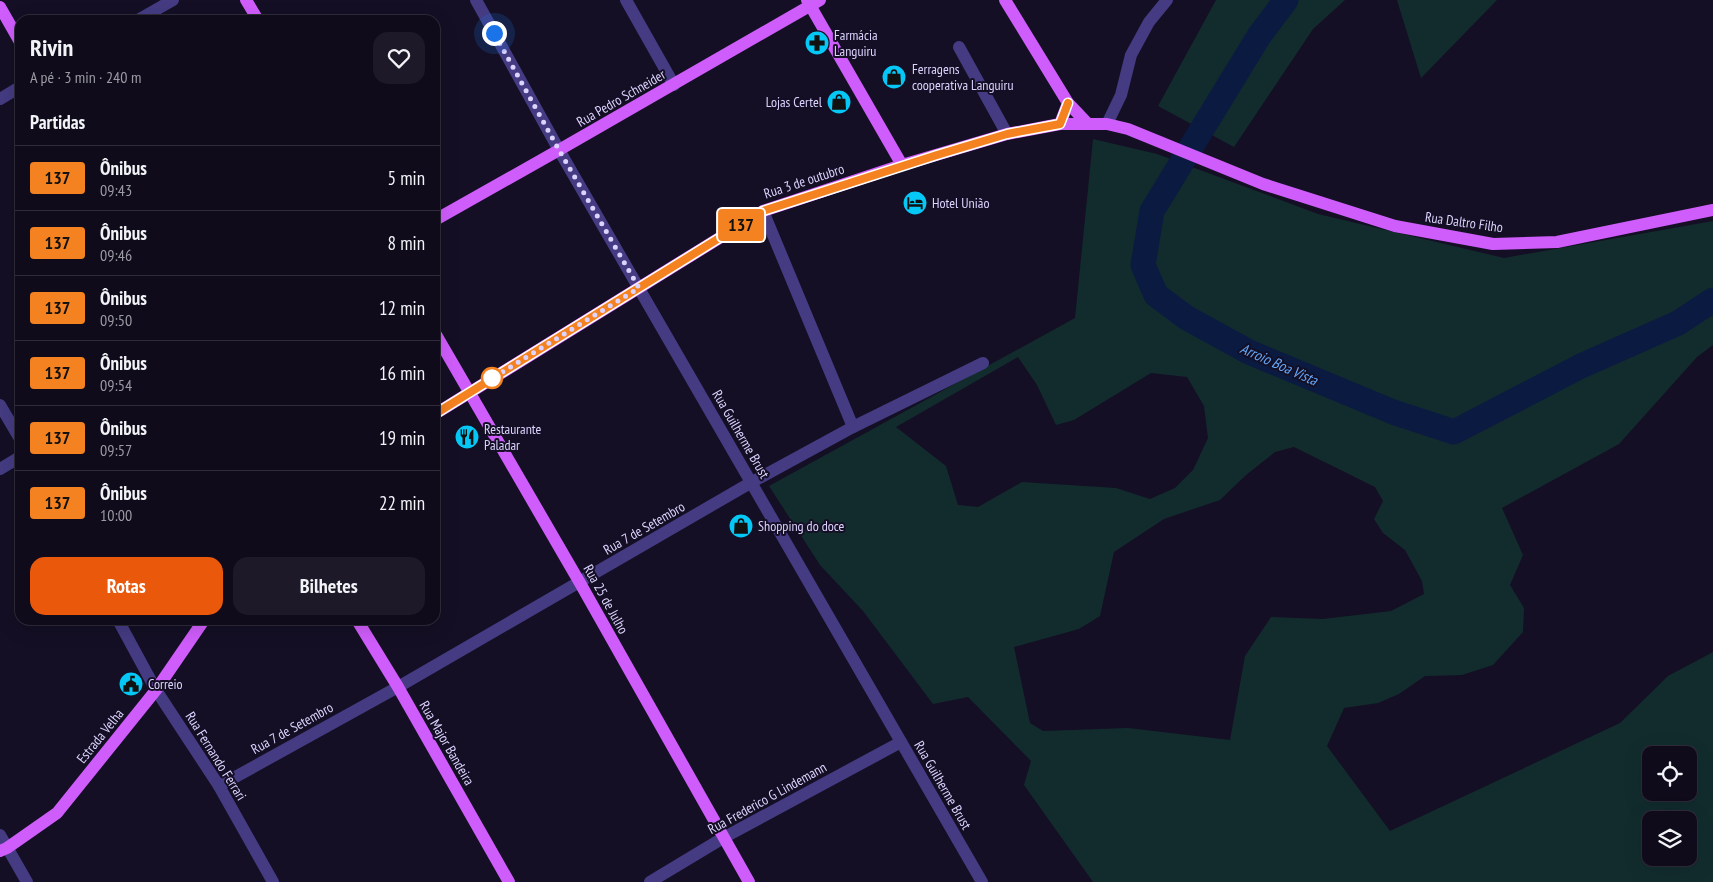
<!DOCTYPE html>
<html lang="pt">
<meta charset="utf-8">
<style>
body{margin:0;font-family:"PT Sans Narrow",sans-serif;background:#1d1928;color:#f1f3f6;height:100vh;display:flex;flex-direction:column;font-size:19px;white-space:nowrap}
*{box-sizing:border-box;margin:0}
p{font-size:16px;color:#9b9ba3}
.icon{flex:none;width:28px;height:28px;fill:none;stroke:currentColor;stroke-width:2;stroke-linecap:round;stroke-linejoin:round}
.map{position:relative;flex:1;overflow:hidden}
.details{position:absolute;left:15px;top:15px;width:425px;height:610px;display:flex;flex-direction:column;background:#0f0b1b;border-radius:15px;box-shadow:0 5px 20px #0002,0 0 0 1px #2f2b3a}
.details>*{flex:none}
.badge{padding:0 10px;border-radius:4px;font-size:18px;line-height:32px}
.buttons{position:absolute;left:1642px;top:746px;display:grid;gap:10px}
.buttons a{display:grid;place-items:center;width:55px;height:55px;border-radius:10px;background:#0f0b1b;box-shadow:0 5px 20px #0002,0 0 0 1px #2f2b3a;font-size:25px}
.you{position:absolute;width:25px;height:25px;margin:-12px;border:4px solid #fff;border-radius:50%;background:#1a73e8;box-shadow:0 0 0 8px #1a73e833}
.map>.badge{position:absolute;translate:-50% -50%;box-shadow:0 0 0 2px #fff}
h2{padding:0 15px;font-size:19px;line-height:45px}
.round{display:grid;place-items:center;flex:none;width:52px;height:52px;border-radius:15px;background:#1d1928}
.head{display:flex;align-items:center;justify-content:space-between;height:85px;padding:0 15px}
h1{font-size:24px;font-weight:700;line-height:38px}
.action{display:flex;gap:10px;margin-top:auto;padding:10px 15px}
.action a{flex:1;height:58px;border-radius:15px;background:#ea580c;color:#fff;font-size:20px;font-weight:700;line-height:58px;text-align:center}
.action a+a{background:#1d1928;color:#f1f3f6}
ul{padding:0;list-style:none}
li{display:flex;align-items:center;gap:15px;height:65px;padding:0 15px;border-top:1px solid #2f2b3a}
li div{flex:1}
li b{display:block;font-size:19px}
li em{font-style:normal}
li .badge{min-width:55px;font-weight:700;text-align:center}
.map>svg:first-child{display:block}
.green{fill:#122c2e;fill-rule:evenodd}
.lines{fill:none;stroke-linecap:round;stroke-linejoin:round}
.river{stroke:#0b1a41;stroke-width:25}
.minor{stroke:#443b82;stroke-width:12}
.major{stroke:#cf5dfb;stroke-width:12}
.line-casing{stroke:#fff;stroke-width:11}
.line{stroke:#f58220;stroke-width:8}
.walk{stroke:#dcd3fe;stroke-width:5;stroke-dasharray:0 9}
.stop-dot{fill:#fff;stroke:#f58220;stroke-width:2.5}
.labels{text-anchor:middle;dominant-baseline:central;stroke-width:4;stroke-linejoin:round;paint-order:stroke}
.poi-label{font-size:14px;fill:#dcd3fe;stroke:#140f24;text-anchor:start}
.street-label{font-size:14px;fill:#dcd3fe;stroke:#140f24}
.water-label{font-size:15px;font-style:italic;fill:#63a7fb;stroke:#140f24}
</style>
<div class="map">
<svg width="1713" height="882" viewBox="0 0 1713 882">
<rect width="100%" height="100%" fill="#140f24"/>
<!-- green -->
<g class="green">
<path d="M 1216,0 L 1345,0 L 1313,29 L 1234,147 L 1158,106 Z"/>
<path d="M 1397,0 L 1497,0 L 1421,78 Z"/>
<path d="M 1093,139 L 1157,154 L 1318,214 L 1504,258 L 1713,221 L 1713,345 L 1697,357 L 1619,444 L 1502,508 L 1523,555 L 1510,585 L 1524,608 L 1523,632 L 1493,665 L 1462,675 L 1425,676 L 1399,694 L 1378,703 L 1344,708 L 1327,746 L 1390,831 L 1620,723 L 1668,676 L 1713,652 L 1713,882 L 1093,882 L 1024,785 L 1031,761 L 968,697 L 933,704 L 863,611 L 820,565 L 769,486 L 1075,318 ZM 1018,357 L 1037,385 L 1056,425 L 1074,420 L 1151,373 L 1187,377 L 1204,406 L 1208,438 L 1193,470 L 1175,488 L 1150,499 L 1116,488 L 1022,482 L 978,507 L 958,505 L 946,466 L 896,427 ZM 1294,447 L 1375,487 L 1383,501 L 1374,519 L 1383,533 L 1405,550 L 1422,581 L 1424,594 L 1391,611 L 1323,619 L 1271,617 L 1245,656 L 1230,740 L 1128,728 L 1043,731 L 1030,723 L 1014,647 L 1079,629 L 1100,616 L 1114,552 L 1164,519 L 1220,500 L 1246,475 L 1275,452 ZM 1651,755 L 1689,755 L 1689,792 L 1651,792 ZM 1651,820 L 1689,820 L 1689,858 L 1651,858 Z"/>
</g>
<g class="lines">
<!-- river -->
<path class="river" d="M 1286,0 L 1259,36 L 1152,211 L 1143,265 L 1156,295 L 1187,318 L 1249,352 L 1393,412 L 1454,432 L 1581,366 L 1678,323 L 1713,300"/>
<!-- minor -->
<g class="minor">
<path d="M 476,0 L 559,150 L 982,882"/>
<path d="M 626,0 L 674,85"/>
<path d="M 138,20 L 173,0"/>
<path d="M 959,47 L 1007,134"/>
<path d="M 0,99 L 20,87"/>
<path d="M 1107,124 L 1121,95 L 1131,55 L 1149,22 L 1167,0"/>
<path d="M 763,211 L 853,427"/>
<path d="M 0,405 L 20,439"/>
<path d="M 0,469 L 20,457"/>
<path d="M 118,620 L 156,690 L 219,786 L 273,882"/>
<path d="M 219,786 L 398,687 L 752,482 L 853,427 L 983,363"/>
<path d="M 0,835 L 27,882"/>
<path d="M 650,882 L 723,838 L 901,742"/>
</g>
<!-- major -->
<g class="major">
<path d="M 246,0 L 258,20"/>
<path d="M 807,0 L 902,165"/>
<path d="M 1005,0 L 1068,103 L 1087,123"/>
<path d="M 0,7 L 20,42"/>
<path d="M 1060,124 L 1107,124 L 1128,129 L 1263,184 L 1395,226 L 1493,244 L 1557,242 L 1713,210"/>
<path d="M 435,220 L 559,150 L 820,0"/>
<path d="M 435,333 L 580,583 L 749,882"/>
<path d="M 435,414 L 763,211 L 902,165 L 1007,134 L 1060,124 L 1068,103"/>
<path d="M 357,620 L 398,687 L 509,882"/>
<path d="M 0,851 L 7,848 L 57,813 L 156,690 L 204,620"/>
</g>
</g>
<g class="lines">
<defs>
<path id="line" d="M 435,414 L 763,211 L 937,155 L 1007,134 L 1060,124 L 1068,103"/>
</defs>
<!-- line casing -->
<use href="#line" class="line-casing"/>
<!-- line -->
<use href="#line" class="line"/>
<!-- walk -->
<path class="walk" d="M 492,378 L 486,382 L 639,288 L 559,150 L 494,33"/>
</g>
<!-- icons -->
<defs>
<symbol id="pharmacy-disc" viewBox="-11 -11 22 22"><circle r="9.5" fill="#06c8f7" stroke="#140f24"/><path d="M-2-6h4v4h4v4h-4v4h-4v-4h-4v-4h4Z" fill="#111"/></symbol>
<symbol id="shop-disc" viewBox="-11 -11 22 22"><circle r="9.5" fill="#06c8f7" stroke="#140f24"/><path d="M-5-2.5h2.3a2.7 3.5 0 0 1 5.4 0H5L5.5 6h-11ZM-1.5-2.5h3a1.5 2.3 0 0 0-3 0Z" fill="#111"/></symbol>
<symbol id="hotel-disc" viewBox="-11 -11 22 22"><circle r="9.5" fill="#06c8f7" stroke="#140f24"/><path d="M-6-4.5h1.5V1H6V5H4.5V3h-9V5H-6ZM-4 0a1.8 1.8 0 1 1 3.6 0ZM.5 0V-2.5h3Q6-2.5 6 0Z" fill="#111"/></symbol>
<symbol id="restaurant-disc" viewBox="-11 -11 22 22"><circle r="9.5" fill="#06c8f7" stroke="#140f24"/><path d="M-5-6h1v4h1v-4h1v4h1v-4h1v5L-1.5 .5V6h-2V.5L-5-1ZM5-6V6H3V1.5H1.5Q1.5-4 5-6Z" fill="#111"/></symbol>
<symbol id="civic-disc" viewBox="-11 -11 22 22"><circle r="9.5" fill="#06c8f7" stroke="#140f24"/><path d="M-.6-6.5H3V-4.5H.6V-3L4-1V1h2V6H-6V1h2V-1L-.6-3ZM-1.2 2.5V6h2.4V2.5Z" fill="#111"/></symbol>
</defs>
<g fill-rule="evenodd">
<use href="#pharmacy-disc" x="803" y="29" width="28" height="28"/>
<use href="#shop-disc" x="880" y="63" width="28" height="28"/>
<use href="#shop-disc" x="825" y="88" width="28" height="28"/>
<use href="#hotel-disc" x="901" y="189" width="28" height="28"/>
<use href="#restaurant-disc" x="453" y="423" width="28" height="28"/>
<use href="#shop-disc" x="727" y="512" width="28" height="28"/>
<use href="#civic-disc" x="117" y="670" width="28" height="28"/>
</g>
<!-- markers -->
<circle class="stop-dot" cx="492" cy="378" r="10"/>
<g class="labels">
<!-- poi labels -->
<g class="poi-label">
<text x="834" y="35">Farmácia<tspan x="834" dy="16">Languiru</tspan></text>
<text x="912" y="69">Ferragens<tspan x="912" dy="16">cooperativa Languiru</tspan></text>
<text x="822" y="102" text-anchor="end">Lojas Certel</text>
<text x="932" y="203">Hotel União</text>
<text x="484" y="429">Restaurante<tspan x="484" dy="16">Paladar</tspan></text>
<text x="758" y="526">Shopping do doce</text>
<text x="148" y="684">Correio</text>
</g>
<!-- street labels -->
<g class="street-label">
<text transform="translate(621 98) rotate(-30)">Rua Pedro Schneider</text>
<text transform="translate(804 181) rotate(-18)">Rua 3 de outubro</text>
<text transform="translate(1464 222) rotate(8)">Rua Daltro Filho</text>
<text transform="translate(741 434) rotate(60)">Rua Guilherme Brust</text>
<text transform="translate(644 528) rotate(-30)">Rua 7 de Setembro</text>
<text transform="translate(606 599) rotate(61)">Rua 25 de Julho</text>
<text transform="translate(292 728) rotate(-29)">Rua 7 de Setembro</text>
<text transform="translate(100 736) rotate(-51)">Estrada Velha</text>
<text transform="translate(447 743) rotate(60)">Rua Major Bandeira</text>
<text transform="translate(216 756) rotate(58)">Rua Fernando Ferrari</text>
<text transform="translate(943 785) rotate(60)">Rua Guilherme Brust</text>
<text transform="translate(767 798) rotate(-29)">Rua Frederico G Lindemann</text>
</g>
<!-- water labels -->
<g class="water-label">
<text transform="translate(1279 364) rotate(24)">Arroio Boa Vista</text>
</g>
</g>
</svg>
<div class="buttons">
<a><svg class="icon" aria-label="locate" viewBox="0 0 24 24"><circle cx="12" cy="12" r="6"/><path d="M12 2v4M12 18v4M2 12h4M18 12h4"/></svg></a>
<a><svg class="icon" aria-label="layers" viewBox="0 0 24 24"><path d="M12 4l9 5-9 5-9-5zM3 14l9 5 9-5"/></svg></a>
</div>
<div class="you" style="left:494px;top:33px"></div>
<b class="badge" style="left:741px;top:225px;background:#f58220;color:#111">137</b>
<section class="details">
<div class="head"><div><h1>Rivin</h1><p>A pé · 3 min · 240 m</p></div><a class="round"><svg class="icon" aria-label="heart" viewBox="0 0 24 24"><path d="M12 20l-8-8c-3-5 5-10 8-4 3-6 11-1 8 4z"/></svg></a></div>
<h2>Partidas</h2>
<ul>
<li><span class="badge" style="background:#f58220;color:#111">137</span><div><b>Ônibus</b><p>09:43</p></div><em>5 min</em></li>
<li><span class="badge" style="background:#f58220;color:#111">137</span><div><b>Ônibus</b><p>09:46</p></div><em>8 min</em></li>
<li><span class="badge" style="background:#f58220;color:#111">137</span><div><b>Ônibus</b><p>09:50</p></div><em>12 min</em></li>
<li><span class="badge" style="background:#f58220;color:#111">137</span><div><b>Ônibus</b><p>09:54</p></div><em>16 min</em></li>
<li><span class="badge" style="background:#f58220;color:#111">137</span><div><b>Ônibus</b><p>09:57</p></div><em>19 min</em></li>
<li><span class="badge" style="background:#f58220;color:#111">137</span><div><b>Ônibus</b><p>10:00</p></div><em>22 min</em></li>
</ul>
<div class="action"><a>Rotas</a><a>Bilhetes</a></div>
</section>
</div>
